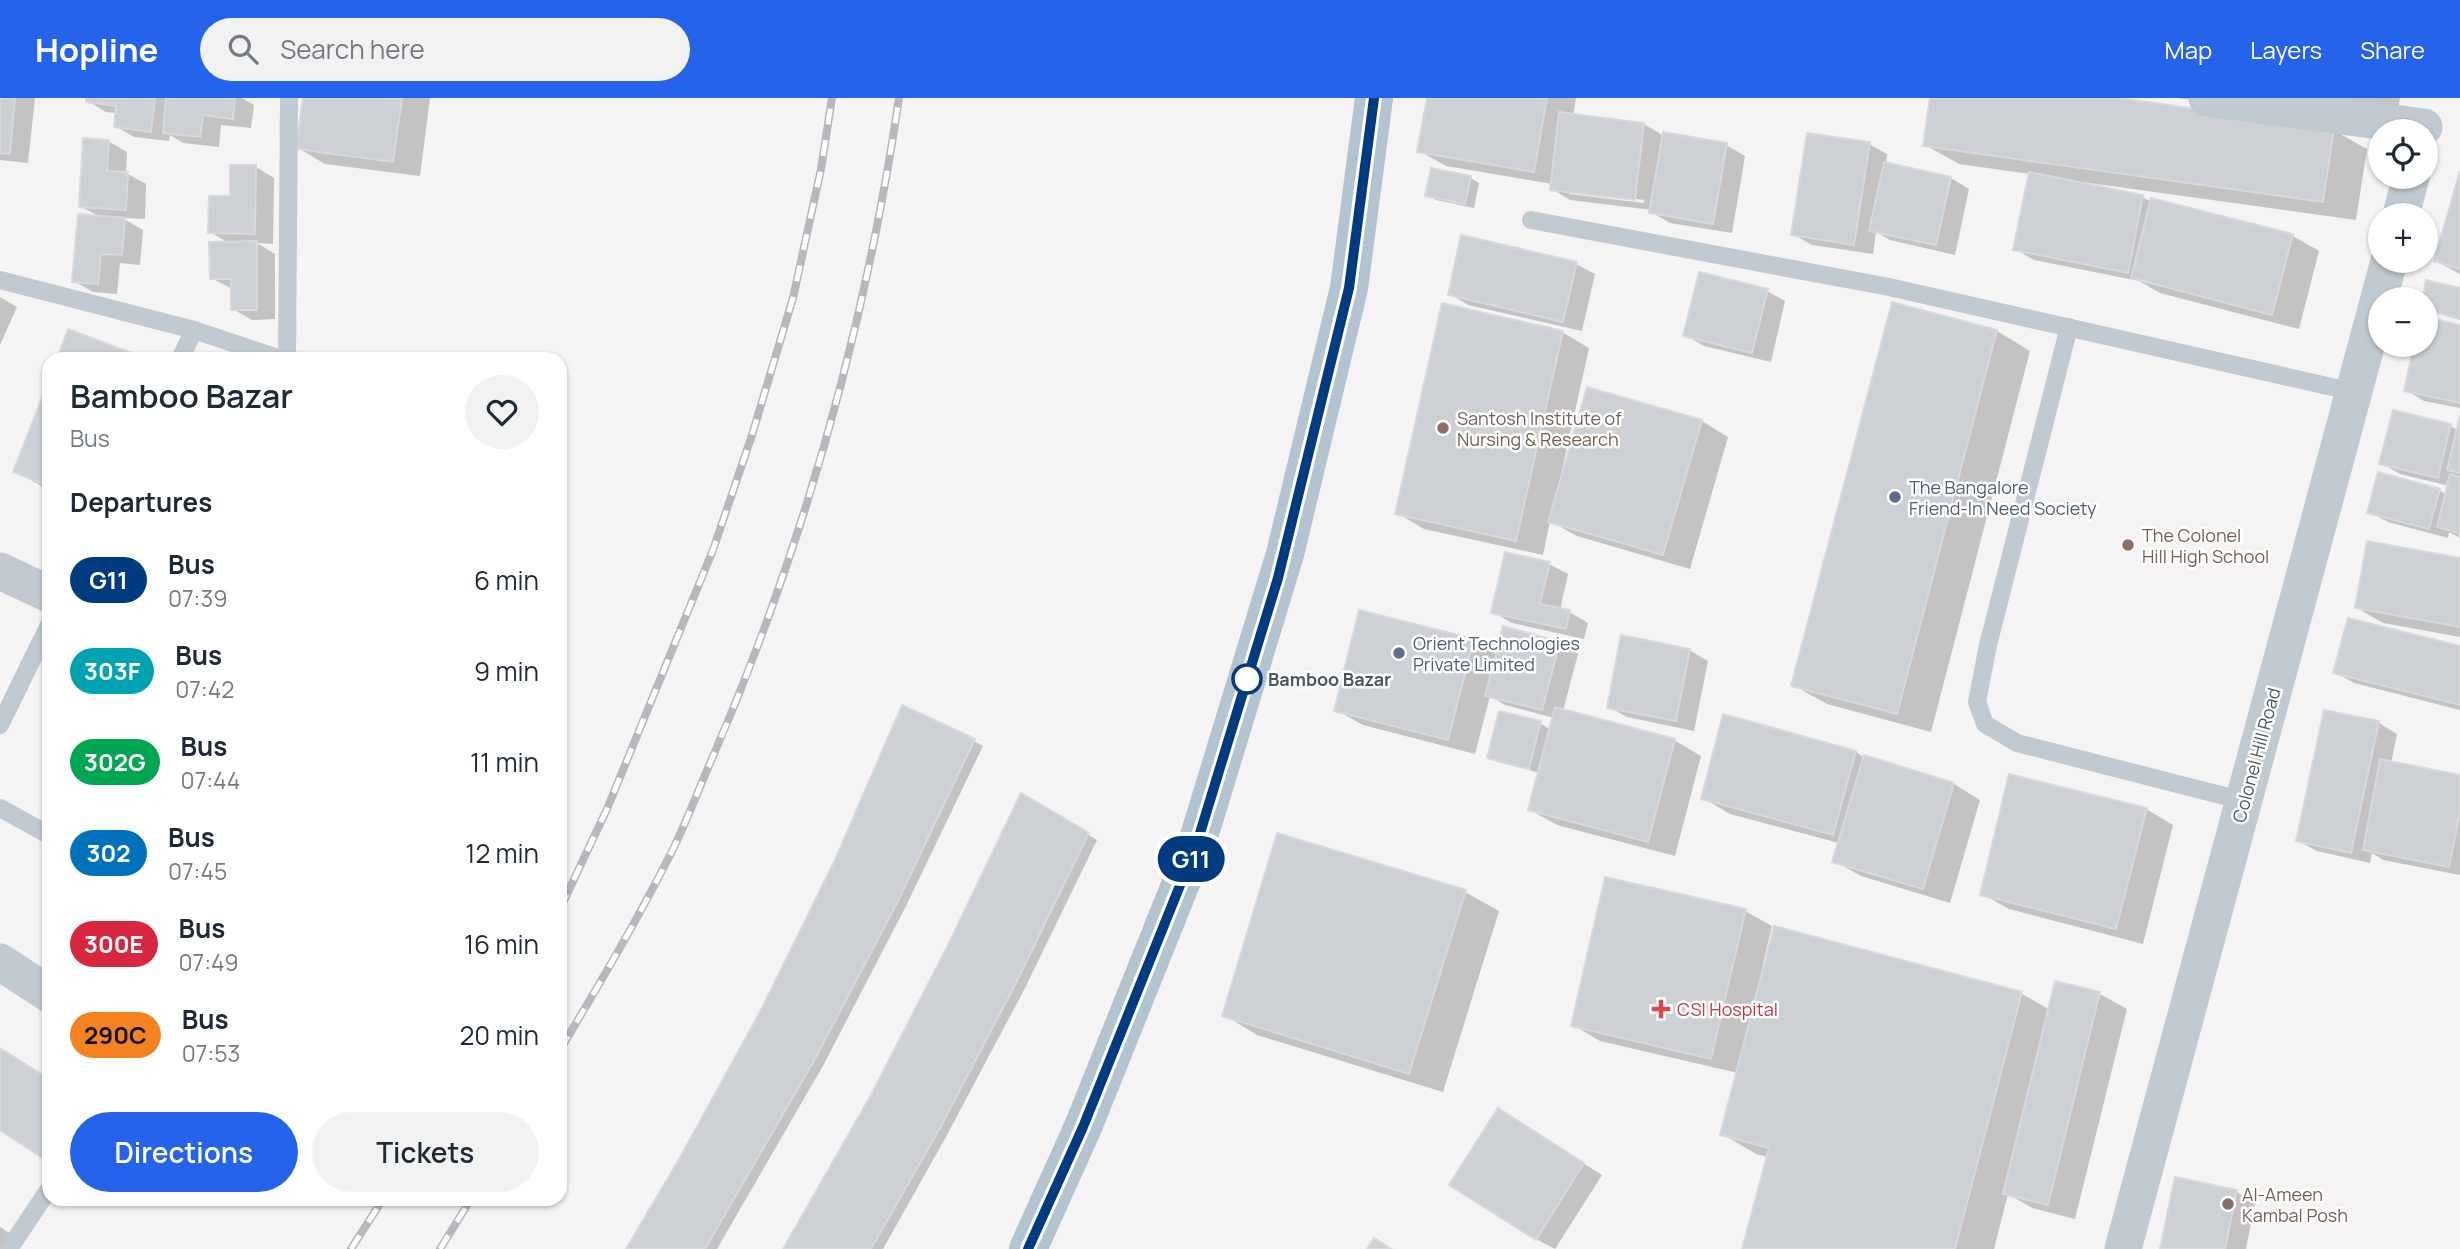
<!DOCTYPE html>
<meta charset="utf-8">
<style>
body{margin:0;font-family:Manrope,sans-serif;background:#f2f2f3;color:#1f2937;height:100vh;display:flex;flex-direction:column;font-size:26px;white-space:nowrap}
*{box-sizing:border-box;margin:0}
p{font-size:23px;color:#747a83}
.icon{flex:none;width:38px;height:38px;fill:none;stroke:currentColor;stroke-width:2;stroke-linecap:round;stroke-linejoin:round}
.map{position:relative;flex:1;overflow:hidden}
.drawer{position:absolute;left:42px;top:254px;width:525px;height:854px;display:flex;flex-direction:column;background:#fff;border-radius:21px;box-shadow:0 2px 5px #0004}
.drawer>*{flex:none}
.badge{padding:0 14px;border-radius:23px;font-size:24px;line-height:46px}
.tools{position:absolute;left:2368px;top:21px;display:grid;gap:14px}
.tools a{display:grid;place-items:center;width:70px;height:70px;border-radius:50%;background:#fff;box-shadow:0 2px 5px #0004;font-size:35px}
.map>.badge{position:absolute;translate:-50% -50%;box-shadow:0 0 0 4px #fff}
h2{padding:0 28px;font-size:26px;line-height:63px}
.round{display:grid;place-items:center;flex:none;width:74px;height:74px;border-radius:37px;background:#f2f2f3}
.head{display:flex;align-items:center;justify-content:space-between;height:119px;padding:0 28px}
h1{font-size:33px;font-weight:600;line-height:52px}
.cta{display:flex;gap:14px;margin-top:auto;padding:14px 28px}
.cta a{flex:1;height:80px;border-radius:42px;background:#2563eb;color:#fff;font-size:28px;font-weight:600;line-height:80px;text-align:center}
.cta a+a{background:#f2f2f3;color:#1f2937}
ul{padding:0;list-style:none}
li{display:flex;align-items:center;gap:21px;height:91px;padding:0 28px}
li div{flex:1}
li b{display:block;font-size:26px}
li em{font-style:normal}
li .badge{min-width:77px;font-weight:700;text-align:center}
header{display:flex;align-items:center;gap:42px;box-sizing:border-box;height:98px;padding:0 35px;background:#2563eb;color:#fff}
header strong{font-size:33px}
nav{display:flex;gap:38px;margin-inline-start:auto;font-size:24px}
.search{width:490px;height:63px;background:#f2f2f3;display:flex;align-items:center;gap:18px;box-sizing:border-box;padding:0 24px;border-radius:38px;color:#747a83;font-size:26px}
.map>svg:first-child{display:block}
.shadow{fill:#0003;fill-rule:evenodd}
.building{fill:#cdd0d5;stroke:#d7d9de;stroke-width:2}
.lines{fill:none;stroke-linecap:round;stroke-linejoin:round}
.service{stroke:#c1cad1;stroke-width:18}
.minor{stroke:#c1cad1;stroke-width:37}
.primary{stroke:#b4c3d0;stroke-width:38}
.rail-casing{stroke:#b5b8bd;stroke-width:8}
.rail{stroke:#fff;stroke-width:5;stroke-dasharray:16;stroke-linecap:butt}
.line-casing{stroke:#fff;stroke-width:16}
.line{stroke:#003b80;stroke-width:10}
.education-dot{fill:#8d6e63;stroke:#fff;stroke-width:2.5}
.service-dot{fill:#5c6f8a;stroke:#fff;stroke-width:2.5}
.stop-dot{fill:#fff;stroke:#003b80;stroke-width:3.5}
.health-dot{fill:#e0444e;stroke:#fff;stroke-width:2.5}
.labels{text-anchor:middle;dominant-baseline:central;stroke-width:5;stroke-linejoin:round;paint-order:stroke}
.education-label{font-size:18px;fill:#785e54;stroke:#fff;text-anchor:start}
.service-label{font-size:18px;fill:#4e5e75;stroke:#fff;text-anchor:start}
.stop-label{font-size:18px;font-weight:bold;fill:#4b5760;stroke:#fff;text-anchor:start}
.street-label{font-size:18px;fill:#4b5760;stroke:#fff}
.health-label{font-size:18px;fill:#be3a42;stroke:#fff;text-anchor:start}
</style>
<header>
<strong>Hopline</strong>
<div class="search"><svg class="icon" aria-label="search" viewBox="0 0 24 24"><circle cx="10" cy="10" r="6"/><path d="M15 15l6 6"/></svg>Search here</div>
<nav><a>Map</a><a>Layers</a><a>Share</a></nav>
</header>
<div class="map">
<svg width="2460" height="1151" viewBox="0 0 2460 1151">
<rect width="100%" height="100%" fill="#f5f3f3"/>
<!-- shadow -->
<g class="shadow">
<path d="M 0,0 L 35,0 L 28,65 L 0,62 Z"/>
<path d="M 88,0 L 242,0 L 254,7 L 251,30 L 221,27 L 219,49 L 183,45 L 170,37 L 169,43 L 134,39 L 115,28 L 117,15 L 106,14 L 88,3 Z"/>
<path d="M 305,0 L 430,0 L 420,78 L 325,66 L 298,50 Z"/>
<path d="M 1429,0 L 1576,0 L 1573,18 L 1644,26 L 1664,38 L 1726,47 L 1745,58 L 1732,135 L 1670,125 L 1651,114 L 1652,112 L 1570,102 L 1552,91 L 1552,86 L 1446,68 L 1419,53 ZM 1569,92 L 1644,102 L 1644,105 L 1569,96 Z"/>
<path d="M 1932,0 L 2105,0 L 2333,32 L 2367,51 L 2356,122 L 2082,84 L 2081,87 L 2142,99 L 2152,104 L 2152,102 L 2293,138 L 2319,153 L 2299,231 L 2160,195 L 2139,183 L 2034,162 L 2015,151 L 2030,76 L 1959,66 L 1925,47 Z"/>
<path d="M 2178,0 L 2400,0 L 2395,30 Z"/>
<path d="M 108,43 L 127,54 L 126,75 L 146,86 L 145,121 L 122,120 L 143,132 L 140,167 L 120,165 L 117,196 L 93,194 L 74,183 L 100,119 L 80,108 Z"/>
<path d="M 1869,46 L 1887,56 L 1886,66 L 1951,80 L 1969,91 L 1955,157 L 1890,142 L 1876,134 L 1873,156 L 1812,147 L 1793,136 Z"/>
<path d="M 256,69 L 274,80 L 273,146 L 257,145 L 275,156 L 275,221 L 252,222 L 233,211 L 233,191 L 211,180 L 229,145 L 210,134 Z"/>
<path d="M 2460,79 L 2460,176 L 2436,163 Z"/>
<path d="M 1471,80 L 1479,85 L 1474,110 L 1436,102 L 1427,97 Z"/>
<path d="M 1576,166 L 1595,176 L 1582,233 L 1468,207 L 1450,196 Z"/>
<path d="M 2428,184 L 2460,192 L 2460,222 L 2426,212 L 2426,201 L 2423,201 Z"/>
<path d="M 1767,193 L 1785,203 L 1771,264 L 1704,248 L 1685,237 Z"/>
<path d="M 0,199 L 17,209 L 0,247 Z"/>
<path d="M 2426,221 L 2460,229 L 2460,310 L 2424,303 L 2406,292 L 2416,247 L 2426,247 Z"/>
<path d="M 1997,233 L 2030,253 L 1931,634 L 1827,606 L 1793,587 Z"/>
<path d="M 1562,234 L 1589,250 L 1562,372 L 1565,373 L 1588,291 L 1702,323 L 1728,339 L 1690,471 L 1577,438 L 1550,423 L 1543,457 L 1424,431 L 1397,415 Z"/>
<path d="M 49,287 L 49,392 L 16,374 Z"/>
<path d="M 2460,324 L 2460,433 L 2457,432 L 2460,440 L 2449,434 L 2448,440 L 2388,424 L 2369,414 L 2439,392 L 2447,397 L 2449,388 L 2400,376 L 2381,365 L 2450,328 L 2458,332 Z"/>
<path d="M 2460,461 L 2460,539 L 2383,525 L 2357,510 Z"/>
<path d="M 1549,466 L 1568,476 L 1560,512 L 1569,514 L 1588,525 L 1584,541 L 1512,525 L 1493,514 Z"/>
<path d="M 1504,530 L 1560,545 L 1578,556 L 1563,613 L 1674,642 L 1701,658 L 1675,758 L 1557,727 L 1530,712 L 1540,675 L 1498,664 L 1489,659 L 1540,625 L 1551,632 L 1554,620 L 1505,607 L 1490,598 L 1475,656 L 1363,627 L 1336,612 L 1473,542 L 1497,556 Z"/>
<path d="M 2460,550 L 2460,612 L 2354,585 L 2335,574 Z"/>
<path d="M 1689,552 L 1708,563 L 1694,633 L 1627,619 L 1609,609 Z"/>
<path d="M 2325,614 L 2379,625 L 2397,636 L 2391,665 L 2460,678 L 2460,777 L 2383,762 L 2372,755 L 2370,765 L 2317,753 L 2298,743 Z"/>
<path d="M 974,643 L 983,648 L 906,808 L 824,966 L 717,1151 L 628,1151 Z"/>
<path d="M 1856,654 L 1865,660 L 1954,686 L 1980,702 L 1950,805 L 1861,778 L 1834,763 L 1839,745 L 1730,716 L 1703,700 Z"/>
<path d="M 1022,697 L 1097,742 L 1025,890 L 947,1037 L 883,1151 L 785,1151 L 873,997 L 950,848 Z"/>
<path d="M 2146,711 L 2173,727 L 2143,846 L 2009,811 L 1982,796 Z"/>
<path d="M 1465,794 L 1499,813 L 1443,994 L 1257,937 L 1224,917 Z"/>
<path d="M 1745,813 L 1772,828 L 1763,866 L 1766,867 L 1776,830 L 2022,896 L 2050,912 L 2057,885 L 2100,896 L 2127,911 L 2075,1121 L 2032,1110 L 2008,1096 L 1994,1151 L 1744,1151 L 1768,1059 L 1756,1056 L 1722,1036 L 1738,975 L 1600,943 L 1573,927 Z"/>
<path d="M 0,951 L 49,982 L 49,1062 L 0,1030 Z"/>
<path d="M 1517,1023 L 1602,1077 L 1555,1151 L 1536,1141 Z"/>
<path d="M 2176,1081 L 2237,1094 L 2255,1105 L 2246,1151 L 2162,1151 Z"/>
<path d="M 0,1129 L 20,1142 L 15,1151 L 0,1151 Z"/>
</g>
<!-- building -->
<g class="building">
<path d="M 0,0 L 15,0 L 10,56 L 0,55 Z"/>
<path d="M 86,0 L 155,0 L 151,34 L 114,29 L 116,8 L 86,4 Z"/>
<path d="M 166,0 L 235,0 L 233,21 L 203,17 L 200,39 L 163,35 Z"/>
<path d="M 303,0 L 402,0 L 393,64 L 296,51 Z"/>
<path d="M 1427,0 L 1547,0 L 1534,74 L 1417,54 Z"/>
<path d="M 1930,0 L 2118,0 L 2334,30 L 2323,104 L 1923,48 Z"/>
<path d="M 1559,14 L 1644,25 L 1635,102 L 1550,92 Z"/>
<path d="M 1663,34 L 1727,45 L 1713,126 L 1649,115 Z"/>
<path d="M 1807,35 L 1870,44 L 1854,147 L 1791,137 Z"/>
<path d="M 83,40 L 109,42 L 107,73 L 128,74 L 126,112 L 79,109 Z"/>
<path d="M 1884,64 L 1951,79 L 1936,147 L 1869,133 Z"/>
<path d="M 230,67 L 256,67 L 255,136 L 208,135 L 209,98 L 230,98 Z"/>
<path d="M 1431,70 L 1471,78 L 1465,106 L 1425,98 Z"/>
<path d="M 2460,73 L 2460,171 L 2434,163 Z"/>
<path d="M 2029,74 L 2143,97 L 2128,175 L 2013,152 Z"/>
<path d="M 2151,100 L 2293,136 L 2272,217 L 2131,180 Z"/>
<path d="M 78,116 L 125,120 L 122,157 L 101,156 L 98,186 L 72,184 Z"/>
<path d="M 1461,137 L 1577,164 L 1563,224 L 1448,197 Z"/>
<path d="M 257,143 L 257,212 L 231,212 L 231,181 L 210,181 L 209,144 Z"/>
<path d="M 1699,174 L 1768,191 L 1752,255 L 1683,238 Z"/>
<path d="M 2426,182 L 2460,190 L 2460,220 L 2426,212 L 2426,201 L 2422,201 Z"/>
<path d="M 1892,204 L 1997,232 L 1897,616 L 1791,588 Z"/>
<path d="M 1442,205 L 1563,233 L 1516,443 L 1395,416 Z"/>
<path d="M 2426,219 L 2460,227 L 2460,305 L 2404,293 L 2414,247 L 2426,247 Z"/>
<path d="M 68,231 L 132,255 L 129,261 L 57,261 Z"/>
<path d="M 49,282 L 49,388 L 13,374 Z"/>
<path d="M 1587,289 L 1702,322 L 1663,457 L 1548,424 Z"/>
<path d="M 2393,312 L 2451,326 L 2438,380 L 2379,366 Z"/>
<path d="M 2460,317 L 2460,375 L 2447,372 Z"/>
<path d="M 2378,374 L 2440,391 L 2429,431 L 2367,415 Z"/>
<path d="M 2450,376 L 2460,379 L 2460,435 L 2437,429 Z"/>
<path d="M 2367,443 L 2460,460 L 2460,529 L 2355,510 Z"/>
<path d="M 1505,454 L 1550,464 L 1540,506 L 1570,512 L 1566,531 L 1491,515 Z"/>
<path d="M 1359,512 L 1474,541 L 1448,642 L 1334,613 Z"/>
<path d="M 2348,520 L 2460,548 L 2460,607 L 2333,575 Z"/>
<path d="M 1503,528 L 1560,544 L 1542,612 L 1485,598 Z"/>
<path d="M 1621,537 L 1690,551 L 1676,623 L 1607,610 Z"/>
<path d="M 902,607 L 975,641 L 898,803 L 815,961 L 705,1151 L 626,1151 L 678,1063 L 760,914 L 835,762 Z"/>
<path d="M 1555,609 L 1675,641 L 1648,744 L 1528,712 Z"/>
<path d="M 2324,612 L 2379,623 L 2351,755 L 2296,743 Z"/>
<path d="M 1499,613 L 1541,623 L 1529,671 L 1487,660 Z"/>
<path d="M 1723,616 L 1856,653 L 1833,737 L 1701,701 Z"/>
<path d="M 1864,657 L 1954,685 L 1923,791 L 1832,764 Z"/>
<path d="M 2380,661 L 2460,677 L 2460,713 L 2449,769 L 2363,752 Z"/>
<path d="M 2009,676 L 2147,710 L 2116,831 L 1980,797 Z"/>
<path d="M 1021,695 L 1089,735 L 1016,885 L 939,1032 L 871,1151 L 783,1151 L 871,997 L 948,847 Z"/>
<path d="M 1277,735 L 1466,792 L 1409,976 L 1222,918 Z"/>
<path d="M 1605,779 L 1746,811 L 1711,961 L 1571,928 Z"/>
<path d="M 1774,828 L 2022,894 L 1955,1151 L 1742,1151 L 1769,1050 L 1720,1037 Z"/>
<path d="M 2055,883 L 2100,894 L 2048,1107 L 2003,1096 Z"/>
<path d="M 0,950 L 49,981 L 47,1063 L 0,1032 Z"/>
<path d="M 1498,1010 L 1584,1065 L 1536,1142 L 1449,1087 Z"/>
<path d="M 2175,1079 L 2237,1092 L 2225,1151 L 2160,1151 Z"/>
<path d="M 1374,1140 L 1391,1151 L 1367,1151 Z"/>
</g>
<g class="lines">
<!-- service -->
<g class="service">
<path d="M 1531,122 L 1889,189 L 2354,294"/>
<path d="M 0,182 L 194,232 L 281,261"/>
<path d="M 2069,229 L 1988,547 L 1977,604 L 1985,626 L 2017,645 L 2244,703"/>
<path d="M 180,261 L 194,232"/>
<path d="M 287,261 L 289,0"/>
<path d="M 0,627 L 49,527"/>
<path d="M 0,710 L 49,737"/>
<path d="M 9,1151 L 49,1091"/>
</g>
<!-- minor -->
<g class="minor">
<path d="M 2207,0 L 2424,29"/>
<path d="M 2401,117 L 2411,79"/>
<path d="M 0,473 L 49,496"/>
<path d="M 0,864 L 49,896"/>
<path d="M 2123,1151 L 2389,163"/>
</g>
<!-- primary -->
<path class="primary" d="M 1028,1151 L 1083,1029 L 1197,745 L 1285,456 L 1349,190 L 1374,0"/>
<defs>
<g id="rail">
<path d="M 560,811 L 607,711 L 713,452 L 752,337 L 793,200 L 821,71 L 832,0"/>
<path d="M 560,952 C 597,890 634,828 667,763 C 685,729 698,692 714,656 C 804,447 866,225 899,0"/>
<path d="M 351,1151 L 383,1101"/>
<path d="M 440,1151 L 471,1101"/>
</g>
</defs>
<!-- rail casing -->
<use href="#rail" class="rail-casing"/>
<!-- rail -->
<use href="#rail" class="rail"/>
</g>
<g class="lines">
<defs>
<path id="line" d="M 1028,1151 L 1083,1029 L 1197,745 L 1278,480 L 1349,190 L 1374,0"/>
</defs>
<!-- line casing -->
<use href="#line" class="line-casing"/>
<!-- line -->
<use href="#line" class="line"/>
</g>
<!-- markers -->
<g class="education-dot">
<circle cx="1443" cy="330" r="7"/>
<circle cx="2128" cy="447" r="7"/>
<circle cx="2228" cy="1106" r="7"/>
</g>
<g class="service-dot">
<circle cx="1895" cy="399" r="7"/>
<circle cx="1399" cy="555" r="7"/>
</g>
<circle class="stop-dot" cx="1247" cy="581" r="14"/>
<path class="health-dot" d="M1657.5 900.5h7v7h7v7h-7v7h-7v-7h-7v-7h7z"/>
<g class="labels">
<!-- education labels -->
<g class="education-label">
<text x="1457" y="320">Santosh Institute of<tspan x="1457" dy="21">Nursing &amp; Research</tspan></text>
<text x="2142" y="437">The Colonel<tspan x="2142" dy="21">Hill High School</tspan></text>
<text x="2242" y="1096">Al-Ameen<tspan x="2242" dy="21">Kambal Posh</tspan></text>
</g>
<!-- service labels -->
<g class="service-label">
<text x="1909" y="389">The Bangalore<tspan x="1909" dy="21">Friend-In Need Society</tspan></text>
<text x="1413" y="545">Orient Technologies<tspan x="1413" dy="21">Private Limited</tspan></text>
</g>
<!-- stop labels -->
<g class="stop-label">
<text x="1268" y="581">Bamboo Bazar</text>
</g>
<!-- street labels -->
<g class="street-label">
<text transform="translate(2256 657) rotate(-75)">Colonel Hill Road</text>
</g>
<!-- health labels -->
<g class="health-label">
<text x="1677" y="911">CSI Hospital</text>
</g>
</g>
</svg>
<div class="tools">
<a><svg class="icon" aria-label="locate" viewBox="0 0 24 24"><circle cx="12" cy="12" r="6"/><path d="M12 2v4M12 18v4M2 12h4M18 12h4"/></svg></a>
<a>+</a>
<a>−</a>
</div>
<b class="badge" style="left:1191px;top:761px;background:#003b80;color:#fff">G11</b>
<section class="drawer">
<div class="head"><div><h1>Bamboo Bazar</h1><p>Bus</p></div><a class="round"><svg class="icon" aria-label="heart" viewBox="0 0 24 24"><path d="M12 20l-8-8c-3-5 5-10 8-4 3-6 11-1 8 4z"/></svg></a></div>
<h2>Departures</h2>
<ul>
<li><span class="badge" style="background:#003b80;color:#fff">G11</span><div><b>Bus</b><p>07:39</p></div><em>6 min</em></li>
<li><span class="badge" style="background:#00a3b4;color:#fff">303F</span><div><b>Bus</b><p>07:42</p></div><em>9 min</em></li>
<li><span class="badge" style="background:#00a651;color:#fff">302G</span><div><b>Bus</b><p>07:44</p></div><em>11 min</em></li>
<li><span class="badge" style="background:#0072bc;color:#fff">302</span><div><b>Bus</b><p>07:45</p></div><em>12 min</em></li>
<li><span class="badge" style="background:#d7263d;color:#fff">300E</span><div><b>Bus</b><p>07:49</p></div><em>16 min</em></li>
<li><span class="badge" style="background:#f58220;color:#111">290C</span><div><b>Bus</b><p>07:53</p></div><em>20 min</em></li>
</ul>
<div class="cta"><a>Directions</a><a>Tickets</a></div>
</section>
</div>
